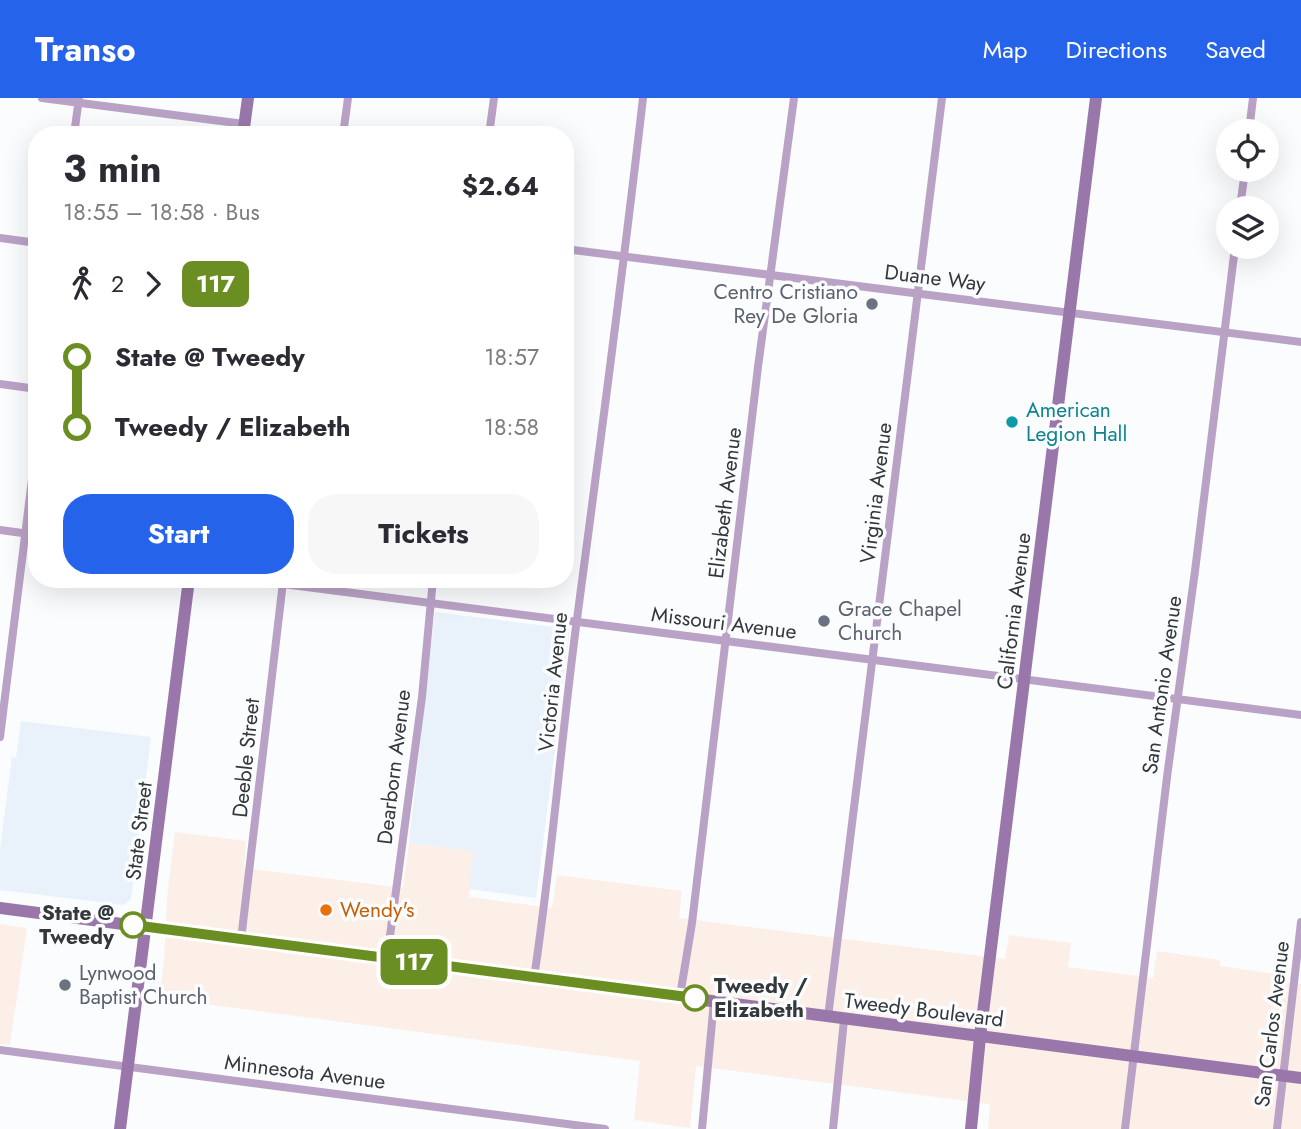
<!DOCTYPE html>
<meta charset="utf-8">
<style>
body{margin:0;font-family:Jost,sans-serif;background:#f7f7f7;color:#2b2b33;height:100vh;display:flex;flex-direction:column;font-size:26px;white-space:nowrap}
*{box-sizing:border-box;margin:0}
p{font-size:23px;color:#7c7c81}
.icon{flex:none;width:38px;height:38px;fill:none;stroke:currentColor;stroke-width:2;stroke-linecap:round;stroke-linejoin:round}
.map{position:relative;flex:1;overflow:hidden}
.panel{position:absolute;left:28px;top:28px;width:546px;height:462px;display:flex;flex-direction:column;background:#fff;border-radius:28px;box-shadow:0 7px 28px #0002}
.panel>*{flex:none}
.badge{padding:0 14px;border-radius:10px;font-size:24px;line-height:46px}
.fabs{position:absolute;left:1216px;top:21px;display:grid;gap:14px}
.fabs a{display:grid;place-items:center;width:63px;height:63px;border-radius:50%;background:#fff;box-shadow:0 7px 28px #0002;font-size:35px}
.map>.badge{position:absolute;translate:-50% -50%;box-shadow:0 0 0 4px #fff}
.legs{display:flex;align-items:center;gap:10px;height:77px;padding:0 35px;font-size:23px}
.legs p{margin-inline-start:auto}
.overview{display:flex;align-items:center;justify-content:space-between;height:119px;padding:0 35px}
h1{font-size:38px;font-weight:700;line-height:52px}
.button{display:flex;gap:14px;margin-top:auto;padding:14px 35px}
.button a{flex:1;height:80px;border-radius:28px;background:#2563eb;color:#fff;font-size:28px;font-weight:700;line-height:80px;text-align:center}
.button a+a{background:#f7f7f7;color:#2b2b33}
ul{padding:0 35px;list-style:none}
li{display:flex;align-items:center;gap:24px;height:70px;font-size:26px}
li i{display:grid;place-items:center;width:10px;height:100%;margin:0 9px;background:currentColor}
li i::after{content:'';width:18px;height:18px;margin:-9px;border:5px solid;border-radius:50%;background:#fff}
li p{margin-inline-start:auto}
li:first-child i{background:linear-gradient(#0000 50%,currentColor 0)}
li:last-child i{background:linear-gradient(currentColor 50%,#0000 0)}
header{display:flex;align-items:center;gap:42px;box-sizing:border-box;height:98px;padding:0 35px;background:#2563eb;color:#fff}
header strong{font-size:33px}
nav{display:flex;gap:38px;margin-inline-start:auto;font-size:24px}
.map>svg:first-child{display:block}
.commercial{fill:#fcefe7}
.built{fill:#e9f2fa}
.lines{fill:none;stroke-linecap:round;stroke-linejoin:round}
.street{stroke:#baa2c6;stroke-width:8}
.secondary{stroke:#9a77ab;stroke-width:12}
.line-1-casing{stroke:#fff;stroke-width:16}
.line-1{stroke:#6b8e23;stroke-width:10}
.worship-dot{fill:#6b7280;stroke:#fafcfd;stroke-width:2.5}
.culture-dot{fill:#0f9aa8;stroke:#fafcfd;stroke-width:2.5}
.food-dot{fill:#e8710a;stroke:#fafcfd;stroke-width:2.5}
.stop-1-dot{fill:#fff;stroke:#6b8e23;stroke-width:3.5}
.labels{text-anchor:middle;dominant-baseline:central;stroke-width:7;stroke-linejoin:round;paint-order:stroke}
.street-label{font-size:21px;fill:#34383b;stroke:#fafcfd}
.worship-label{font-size:21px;fill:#5b616d;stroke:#fafcfd;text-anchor:start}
.culture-label{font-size:21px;fill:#0d838f;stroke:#fafcfd;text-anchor:start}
.food-label{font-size:21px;fill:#c56008;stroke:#fafcfd;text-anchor:start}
.stop-label{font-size:21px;font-weight:bold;fill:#34383b;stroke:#fafcfd;text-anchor:end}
</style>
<header>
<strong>Transo</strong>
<nav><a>Map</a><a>Directions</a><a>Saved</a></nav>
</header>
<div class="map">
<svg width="1301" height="1031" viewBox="0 0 1301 1031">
<rect width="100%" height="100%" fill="#fafcfd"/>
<!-- commercial -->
<g class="commercial">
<path d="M 175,734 L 246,743 L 244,770 L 403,790 L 409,745 L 474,753 L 469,799 L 552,810 L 557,777 L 682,793 L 679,820 L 1005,861 L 1009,837 L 1071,845 L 1068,869 L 1153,880 L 1157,853 L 1220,862 L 1220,868 L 1282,877 L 1282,884 L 1301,886 L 1301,1031 L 988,1031 L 990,1006 L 696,968 L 690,1030 L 634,1022 L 640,963 L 159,900 L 164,864 L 167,799 Z"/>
<path d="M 0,826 L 27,830 L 10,947 L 0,946 Z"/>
</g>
<!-- built -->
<g class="built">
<path d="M 435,514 L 570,531 L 536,800 L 469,791 L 473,753 L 409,745 Z"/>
<path d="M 21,623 L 151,639 L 131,801 L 124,807 L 0,792 L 0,751 L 12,659 L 16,660 Z"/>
</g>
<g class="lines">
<!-- street -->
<g class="street">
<path d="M 42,0 L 244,26"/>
<path d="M 1249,33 L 1253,0"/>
<path d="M 74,37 L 79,0"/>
<path d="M 343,37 L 348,0"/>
<path d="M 489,37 L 494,0"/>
<path d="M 1240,110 L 1245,72"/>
<path d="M 0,140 L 37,145"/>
<path d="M 565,151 L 1301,244"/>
<path d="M 0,286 L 37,291"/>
<path d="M 0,432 L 37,437"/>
<path d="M 268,481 L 283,486 L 1301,617"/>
<path d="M 0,639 L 37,341"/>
<path d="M 241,842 L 283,484"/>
<path d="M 387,860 L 422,599 L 433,481"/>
<path d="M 534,880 C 552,761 561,641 577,521 C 600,348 623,174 643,0"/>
<path d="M 680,898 L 692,825 L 758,269 L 794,0"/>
<path d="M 828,919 L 942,0"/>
<path d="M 0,952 L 605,1031"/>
<path d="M 702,1031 L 714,903"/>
<path d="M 833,1031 L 844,922"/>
<path d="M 1125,1031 L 1167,679 L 1195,473 L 1235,149"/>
<path d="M 1277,1031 L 1301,824"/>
</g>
<!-- secondary -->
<g class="secondary">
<path d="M 243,37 L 248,0"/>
<path d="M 0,810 L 1301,980"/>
<path d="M 120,1031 L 189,481"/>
<path d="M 971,1031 L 980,939 L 1096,0"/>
</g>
</g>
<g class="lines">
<defs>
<path id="line-1" d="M 133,827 L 695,900"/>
</defs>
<!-- line-1 casing -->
<use href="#line-1" class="line-1-casing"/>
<!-- line-1 -->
<use href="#line-1" class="line-1"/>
</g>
<!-- markers -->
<g class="worship-dot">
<circle cx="872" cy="206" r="7"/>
<circle cx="824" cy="523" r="7"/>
<circle cx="65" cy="887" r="7"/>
</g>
<circle class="culture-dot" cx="1012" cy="324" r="7"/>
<circle class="food-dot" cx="326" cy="812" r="7"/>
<g class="stop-1-dot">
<circle cx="133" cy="827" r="12"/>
<circle cx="695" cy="900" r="12"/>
</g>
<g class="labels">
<!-- street labels -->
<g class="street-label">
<text transform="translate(935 180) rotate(7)">Duane Way</text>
<text transform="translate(876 395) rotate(-83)">Virginia Avenue</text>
<text transform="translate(725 405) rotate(-83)">Elizabeth Avenue</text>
<text transform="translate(1014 513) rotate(-83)">California Avenue</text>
<text transform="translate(724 525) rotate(7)">Missouri Avenue</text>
<text transform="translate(553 584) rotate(-84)">Victoria Avenue</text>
<text transform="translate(1162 587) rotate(-82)">San Antonio Avenue</text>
<text transform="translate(246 660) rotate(-84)">Deeble Street</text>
<text transform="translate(394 669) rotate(-83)">Dearborn Avenue</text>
<text transform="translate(139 733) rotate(-83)">State Street</text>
<text transform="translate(924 912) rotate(7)">Tweedy Boulevard</text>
<text transform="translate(1272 926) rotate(-83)">San Carlos Avenue</text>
<text transform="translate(305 974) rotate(7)">Minnesota Avenue</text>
</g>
<!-- worship labels -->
<g class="worship-label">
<text x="858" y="194" text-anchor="end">Centro Cristiano<tspan x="858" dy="24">Rey De Gloria</tspan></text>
<text x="838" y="511">Grace Chapel<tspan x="838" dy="24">Church</tspan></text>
<text x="79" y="875">Lynwood<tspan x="79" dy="24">Baptist Church</tspan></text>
</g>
<!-- culture labels -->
<g class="culture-label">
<text x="1026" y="312">American<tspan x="1026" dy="24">Legion Hall</tspan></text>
</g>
<!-- food labels -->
<g class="food-label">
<text x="340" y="812">Wendy's</text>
</g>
<!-- stop labels -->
<g class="stop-label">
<text x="114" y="815">State @<tspan x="114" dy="24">Tweedy</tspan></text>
<text x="714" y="888" text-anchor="start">Tweedy /<tspan x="714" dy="24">Elizabeth</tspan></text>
</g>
</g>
</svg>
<div class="fabs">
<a><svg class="icon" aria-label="locate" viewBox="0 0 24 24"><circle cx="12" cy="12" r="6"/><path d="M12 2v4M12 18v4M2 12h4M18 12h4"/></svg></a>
<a><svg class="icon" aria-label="layers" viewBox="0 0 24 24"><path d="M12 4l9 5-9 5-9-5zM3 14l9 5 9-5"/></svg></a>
</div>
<b class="badge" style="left:414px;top:864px;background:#6b8e23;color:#fff">117</b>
<section class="panel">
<div class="overview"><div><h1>3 min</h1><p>18:55 – 18:58 · Bus</p></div><b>$2.64</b></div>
<div class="legs"><svg class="icon" aria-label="walk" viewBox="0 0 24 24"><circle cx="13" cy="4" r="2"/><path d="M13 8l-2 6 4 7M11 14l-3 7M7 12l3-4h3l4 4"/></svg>2<svg class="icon" aria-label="forward" viewBox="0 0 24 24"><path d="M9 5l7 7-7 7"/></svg><b class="badge" style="background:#6b8e23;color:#fff">117</b></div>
<ul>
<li><i style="color:#6b8e23"></i><b>State @ Tweedy</b><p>18:57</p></li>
<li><i style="color:#6b8e23"></i><b>Tweedy / Elizabeth</b><p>18:58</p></li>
</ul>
<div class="button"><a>Start</a><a>Tickets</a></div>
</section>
</div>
